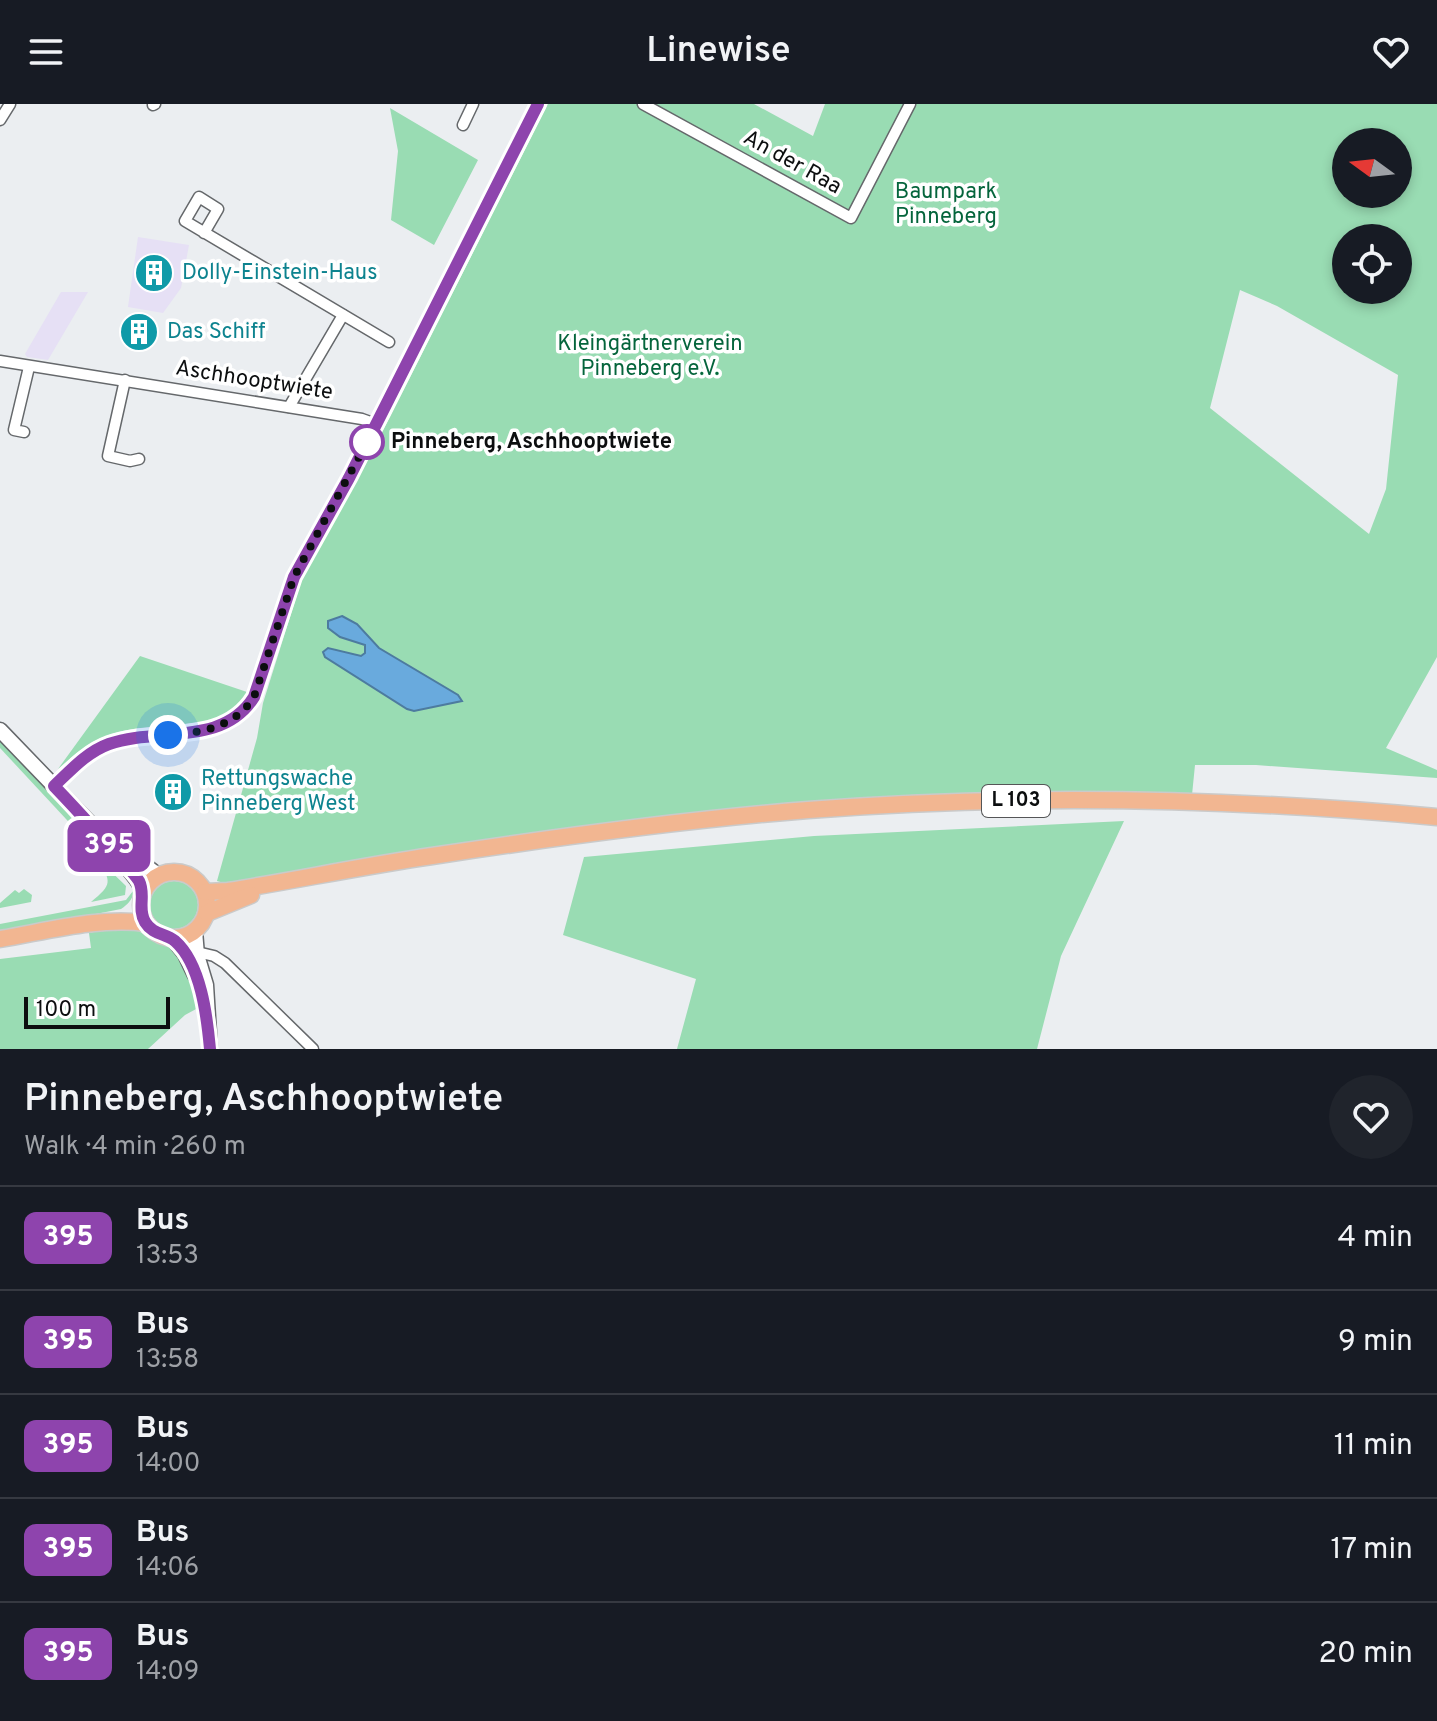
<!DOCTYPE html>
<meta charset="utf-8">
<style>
body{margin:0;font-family:Overpass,sans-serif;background:#20242c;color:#f1f3f6;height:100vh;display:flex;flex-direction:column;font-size:30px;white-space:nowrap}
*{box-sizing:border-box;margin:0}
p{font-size:26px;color:#9ea1a6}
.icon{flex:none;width:44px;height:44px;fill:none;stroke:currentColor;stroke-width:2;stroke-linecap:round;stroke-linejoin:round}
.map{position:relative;height:945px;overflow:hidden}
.sheet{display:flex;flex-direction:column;background:#171b24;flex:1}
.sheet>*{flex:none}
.badge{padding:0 16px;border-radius:12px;font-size:28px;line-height:52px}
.needle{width:52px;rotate:285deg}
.fabs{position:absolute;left:1332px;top:24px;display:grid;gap:16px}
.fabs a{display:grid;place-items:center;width:80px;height:80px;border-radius:50%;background:#171b24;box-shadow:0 4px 12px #0003;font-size:40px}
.scale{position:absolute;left:24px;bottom:20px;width:146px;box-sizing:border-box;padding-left:8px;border:4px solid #0c0e0f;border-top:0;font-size:22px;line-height:28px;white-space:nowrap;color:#0c0e0f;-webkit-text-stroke:6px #fff;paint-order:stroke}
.you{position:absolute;width:40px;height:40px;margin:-20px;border:6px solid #fff;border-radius:50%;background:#1a73e8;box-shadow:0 0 0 12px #1a73e833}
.map>.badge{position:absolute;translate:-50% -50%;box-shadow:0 0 0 4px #fff}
.round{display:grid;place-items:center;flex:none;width:84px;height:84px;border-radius:42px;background:#20242c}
.overview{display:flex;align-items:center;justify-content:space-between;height:136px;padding:0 24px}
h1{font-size:38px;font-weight:600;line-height:60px}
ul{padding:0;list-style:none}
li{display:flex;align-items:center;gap:24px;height:104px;padding:0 24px;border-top:2px solid #363941}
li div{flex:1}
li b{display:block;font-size:30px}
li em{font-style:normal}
li .badge{min-width:88px;font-weight:700;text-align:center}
header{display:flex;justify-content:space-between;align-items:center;height:104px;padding:0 24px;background:#171b24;font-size:36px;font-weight:600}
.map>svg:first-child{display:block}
.education{fill:#e6e0f5}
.green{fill:#99dcb3;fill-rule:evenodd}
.water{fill:#69aadd;stroke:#4d7b9f;stroke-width:2}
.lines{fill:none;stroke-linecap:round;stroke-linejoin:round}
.street-casing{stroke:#65686b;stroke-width:13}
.secondary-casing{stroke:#65686b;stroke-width:17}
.primary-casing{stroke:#cacaca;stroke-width:19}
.street{stroke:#fff;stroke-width:10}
.secondary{stroke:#fff;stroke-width:14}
.primary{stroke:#f2b691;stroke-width:16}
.line-casing{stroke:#fff;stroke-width:18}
.line{stroke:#8e44ad;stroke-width:12}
.walk{stroke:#0c0e0f;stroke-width:8;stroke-dasharray:0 14.4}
.stop-dot{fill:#fff;stroke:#8e44ad;stroke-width:4}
.labels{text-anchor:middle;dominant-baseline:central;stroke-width:7;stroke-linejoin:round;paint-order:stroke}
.shield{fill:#fff;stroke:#555657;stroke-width:2}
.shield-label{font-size:20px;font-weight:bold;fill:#0c0e0f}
.street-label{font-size:22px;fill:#0c0e0f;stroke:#fff}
.park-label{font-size:22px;fill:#05653c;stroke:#fff}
.culture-label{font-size:22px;fill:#0d838f;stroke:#fff;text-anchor:start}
.stop-label{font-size:22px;font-weight:bold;fill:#0c0e0f;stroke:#fff;text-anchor:start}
</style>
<header><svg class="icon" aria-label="menu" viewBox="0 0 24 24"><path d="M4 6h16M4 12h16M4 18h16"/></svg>Linewise<svg class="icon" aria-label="heart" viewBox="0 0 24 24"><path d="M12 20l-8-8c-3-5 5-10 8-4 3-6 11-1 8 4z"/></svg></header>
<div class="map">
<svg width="1437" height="945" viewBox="0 0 1437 945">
<rect width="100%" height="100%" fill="#ebeef1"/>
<!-- education -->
<g class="education">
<path d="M 138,133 L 189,141 L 181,184 L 163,209 L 128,203 Z"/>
<path d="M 61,188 L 88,188 L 48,256 L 27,253 L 25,250 Z"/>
</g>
<!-- green -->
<g class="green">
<path d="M 548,0 L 754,0 L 813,32 L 825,0 L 1437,0 L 1437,553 L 1386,644 L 1437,666 L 1437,674 L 1256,661 L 1195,661 L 1192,691 L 894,695 L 231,781 L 217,777 L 257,634 L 263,599 L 302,475 L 390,313 ZM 1346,38 L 1398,38 L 1398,90 L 1346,90 ZM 1346,134 L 1398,134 L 1398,186 L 1346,186 ZM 1240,186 L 1277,202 L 1398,271 L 1386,385 L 1369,430 L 1210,304 Z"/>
<path d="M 390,4 L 478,56 L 434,141 L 391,116 L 398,47 Z"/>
<path d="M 140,552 L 250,589 C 244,607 225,615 208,620 L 207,617 C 168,624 122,619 88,641 C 77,648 68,657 58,665 Z"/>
<path d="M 0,634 L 123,766 L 121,767 L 93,744 L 0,644 Z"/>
<path d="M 1124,717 L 1061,852 L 1037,945 L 677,945 L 696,875 L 563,831 L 584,753 L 814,732 Z"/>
<path d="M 98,755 L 126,782 L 125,791 L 91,798 C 113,780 111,778 98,755 Z"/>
<path d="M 127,772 C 136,786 136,795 121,805 L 0,829 L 0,820 L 126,796 L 133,787 Z"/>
<circle cx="174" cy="801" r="24"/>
<path d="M 24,785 L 32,791 L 31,798 L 0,804 L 0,799 L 15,786 L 19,789 Z"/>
<path d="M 117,823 L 135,824 L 151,836 L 171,843 L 191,869 L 198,904 L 185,911 L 148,945 L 0,945 L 0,855 L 91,844 L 89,829 Z"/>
</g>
<!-- water -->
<path class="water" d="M 342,512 L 357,520 L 379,544 L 458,591 L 462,597 L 414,607 L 407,605 L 325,553 L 323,548 L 328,544 L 361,552 L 365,549 L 365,541 L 340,533 L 328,524 L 328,517 Z"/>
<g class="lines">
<defs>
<g id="street">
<path d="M 643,0 L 851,114 L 910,0"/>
<path d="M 153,1 L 155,0"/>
<path d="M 0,16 L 10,0"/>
<path d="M 463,21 L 473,0"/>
<path d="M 204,129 L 218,105 L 199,93 L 185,117 L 389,238"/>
<path d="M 0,257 L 362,315 L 376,320"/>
<path d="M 125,276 L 108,352 L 130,357 L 139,355"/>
<path d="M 289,303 L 343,211"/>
<path d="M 24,328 L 14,326 L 29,263"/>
<path d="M 54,682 C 71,666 87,649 109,640 C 157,623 223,643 254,593 L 294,473 L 349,374 L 538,0"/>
<path d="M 197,848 L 214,852 L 225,859 L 313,945"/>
</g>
<g id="secondary">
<path d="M 0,626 L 106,736 C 117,755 134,768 144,787"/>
<path d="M 106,736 L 119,741 L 159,772"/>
<path d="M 195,827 L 197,851 L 206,881 L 210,945"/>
<path d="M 173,835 L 185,850 L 195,871"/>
</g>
<g id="primary">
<circle cx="174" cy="801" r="33"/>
<path d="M 205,788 L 228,787 C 296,776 364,762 432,752 C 557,733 683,716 808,706 C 1017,690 1229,694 1437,713"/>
<path d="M 207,809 L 251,791"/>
<path d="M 0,835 C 48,827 97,813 146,819"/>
</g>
</defs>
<!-- street casing -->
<use href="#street" class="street-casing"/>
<!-- secondary casing -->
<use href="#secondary" class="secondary-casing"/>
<!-- primary casing -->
<use href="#primary" class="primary-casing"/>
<!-- street -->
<use href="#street" class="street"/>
<!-- secondary -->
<use href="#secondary" class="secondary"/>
<!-- primary -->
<use href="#primary" class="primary"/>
</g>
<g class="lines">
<defs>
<path id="line" d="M 210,945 C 207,912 201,860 175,837 C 165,829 153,831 145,818 C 137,804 146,791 139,777 C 133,767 122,759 115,750 C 96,726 75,704 54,682 C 71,666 87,648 109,640 C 157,623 223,643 254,593 L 294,473 L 349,374 L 538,0"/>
</defs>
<!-- line casing -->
<use href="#line" class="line-casing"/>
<!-- line -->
<use href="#line" class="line"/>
<!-- walk -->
<path class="walk" d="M 168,631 C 201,629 235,623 254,593 L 294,473 L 367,338"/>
</g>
<!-- icons -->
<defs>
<symbol id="building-disc" viewBox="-11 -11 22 22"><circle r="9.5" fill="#0f9aa8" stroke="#fff"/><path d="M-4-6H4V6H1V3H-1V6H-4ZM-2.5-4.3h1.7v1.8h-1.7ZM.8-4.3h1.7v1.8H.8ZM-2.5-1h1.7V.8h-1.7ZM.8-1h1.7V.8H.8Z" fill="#fff"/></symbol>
</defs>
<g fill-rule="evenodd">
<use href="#building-disc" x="132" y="147" width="44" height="44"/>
<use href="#building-disc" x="117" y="206" width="44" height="44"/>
<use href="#building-disc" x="151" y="666" width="44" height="44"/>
</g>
<!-- markers -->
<circle class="stop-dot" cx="367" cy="338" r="16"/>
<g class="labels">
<!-- shield labels -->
<rect class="shield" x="982" y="681" width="68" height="32" rx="6"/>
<g class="shield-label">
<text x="1016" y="697">L 103</text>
</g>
<!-- street labels -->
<g class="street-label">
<text transform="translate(792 59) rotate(29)">An der Raa</text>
<text transform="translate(254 277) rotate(9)">Aschhooptwiete</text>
</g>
<!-- park labels -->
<g class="park-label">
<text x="946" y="88">Baumpark<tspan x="946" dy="25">Pinneberg</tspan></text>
<text x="650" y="240">Kleingärtnerverein<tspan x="650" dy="25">Pinneberg e.V.</tspan></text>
</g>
<!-- culture labels -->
<g class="culture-label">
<text x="182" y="169">Dolly-Einstein-Haus</text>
<text x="167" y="228">Das Schiff</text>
<text x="201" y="675">Rettungswache<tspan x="201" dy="25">Pinneberg West</tspan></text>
</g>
<!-- stop labels -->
<g class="stop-label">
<text x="391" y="338">Pinneberg, Aschhooptwiete</text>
</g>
</g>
</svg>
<div class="fabs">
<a><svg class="needle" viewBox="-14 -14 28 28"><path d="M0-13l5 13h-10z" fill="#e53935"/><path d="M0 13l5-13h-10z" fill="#9ea1a6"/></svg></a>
<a><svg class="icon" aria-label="locate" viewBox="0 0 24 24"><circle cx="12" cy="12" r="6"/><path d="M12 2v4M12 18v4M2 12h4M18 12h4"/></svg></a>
</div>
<div class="scale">100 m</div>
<div class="you" style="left:168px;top:631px"></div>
<b class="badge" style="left:109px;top:742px;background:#8e44ad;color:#fff">395</b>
</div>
<section class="sheet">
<div class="overview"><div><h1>Pinneberg, Aschhooptwiete</h1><p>Walk · 4 min · 260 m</p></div><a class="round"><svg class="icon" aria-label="heart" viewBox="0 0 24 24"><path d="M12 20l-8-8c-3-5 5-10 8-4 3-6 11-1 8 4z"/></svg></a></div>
<ul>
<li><span class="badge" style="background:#8e44ad;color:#fff">395</span><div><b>Bus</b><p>13:53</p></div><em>4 min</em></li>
<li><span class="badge" style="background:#8e44ad;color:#fff">395</span><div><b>Bus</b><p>13:58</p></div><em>9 min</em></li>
<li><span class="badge" style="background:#8e44ad;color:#fff">395</span><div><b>Bus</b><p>14:00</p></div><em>11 min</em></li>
<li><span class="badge" style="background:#8e44ad;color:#fff">395</span><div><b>Bus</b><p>14:06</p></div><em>17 min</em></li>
<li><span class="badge" style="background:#8e44ad;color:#fff">395</span><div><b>Bus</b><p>14:09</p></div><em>20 min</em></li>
</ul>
</section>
